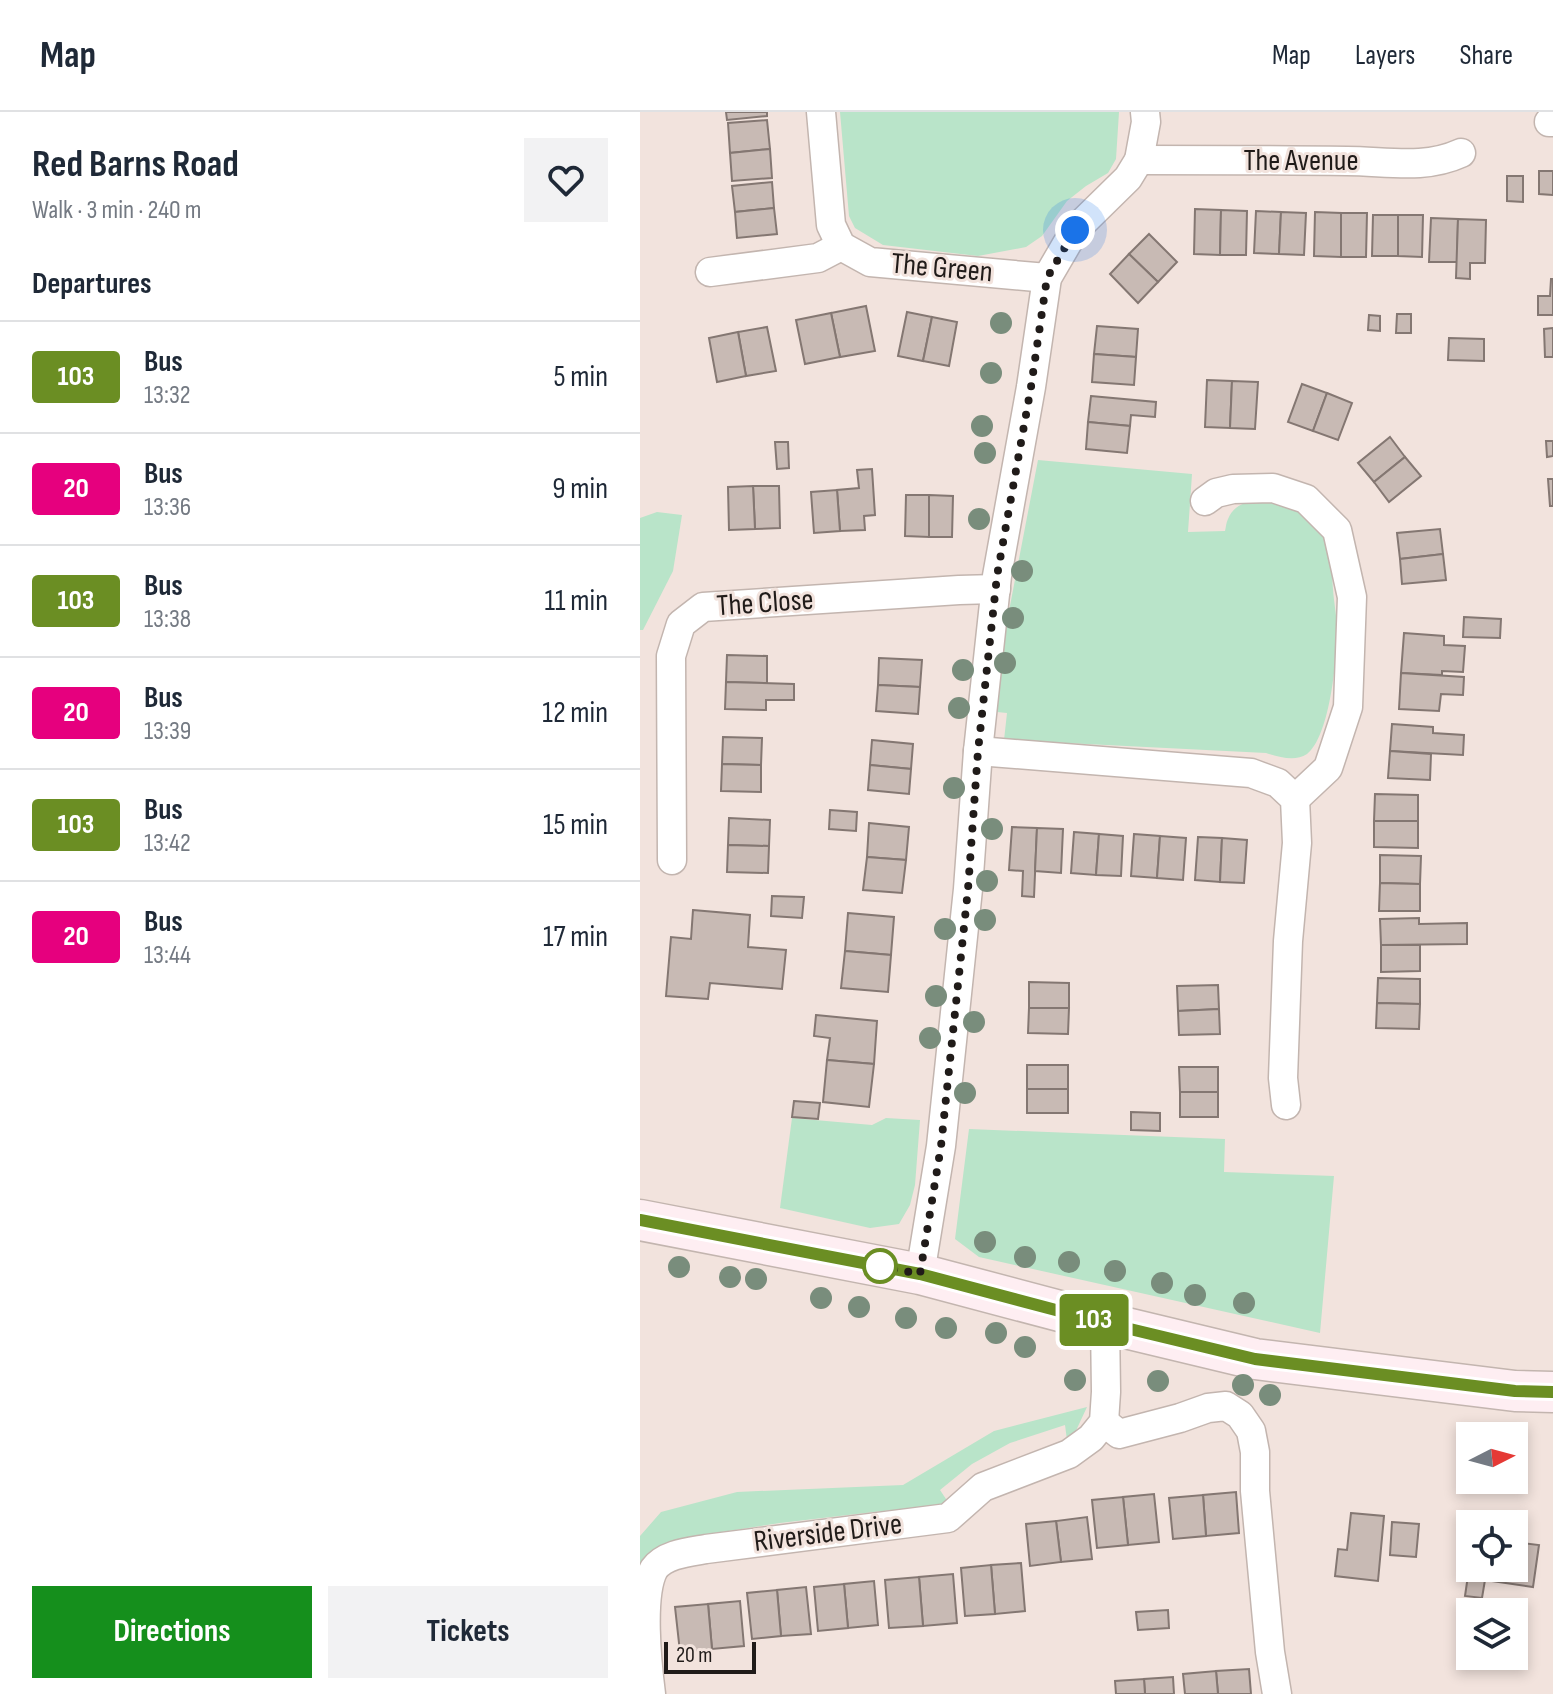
<!DOCTYPE html>
<meta charset="utf-8">
<style>
body{margin:0;font-family:"Sofia Sans Condensed",sans-serif;background:#f2f2f3;color:#1f2937;height:100vh;display:flex;flex-direction:column;font-size:30px;white-space:nowrap}
*{box-sizing:border-box;margin:0}
p{font-size:26px;color:#747a83}
.icon{flex:none;width:44px;height:44px;fill:none;stroke:currentColor;stroke-width:2;stroke-linecap:round;stroke-linejoin:round}
.map{position:relative;flex:1;overflow:hidden}
.sheet{display:flex;flex-direction:column;background:#fff;width:640px}
.sheet>*{flex:none}
.badge{padding:0 16px;border-radius:6px;font-size:28px;line-height:52px}
.needle{width:52px;rotate:84deg}
.tools{position:absolute;left:816px;top:1310px;display:grid;gap:16px}
.tools a{display:grid;place-items:center;width:72px;height:72px;border-radius:0px;background:#fff;box-shadow:0 4px 12px #0003;font-size:40px}
.scale{position:absolute;left:24px;bottom:20px;width:92px;box-sizing:border-box;padding-left:8px;border:4px solid #201b19;border-top:0;font-size:22px;line-height:28px;white-space:nowrap;color:#201b19;-webkit-text-stroke:6px #f2e3dd;paint-order:stroke}
.you{position:absolute;width:40px;height:40px;margin:-20px;border:6px solid #fff;border-radius:50%;background:#1a73e8;box-shadow:0 0 0 12px #1a73e833}
.map>.badge{position:absolute;translate:-50% -50%;box-shadow:0 0 0 4px #fff}
h2{padding:0 32px;font-size:30px;line-height:72px}
.round{display:grid;place-items:center;flex:none;width:84px;height:84px;border-radius:0px;background:#f2f2f3}
.headline{display:flex;align-items:center;justify-content:space-between;height:136px;padding:0 32px}
h1{font-size:38px;font-weight:700;line-height:60px}
.primary-button{display:flex;gap:16px;margin-top:auto;padding:16px 32px}
.primary-button a{flex:1;height:92px;border-radius:0px;background:#158f1c;color:#fff;font-size:32px;font-weight:700;line-height:92px;text-align:center}
.primary-button a+a{background:#f2f2f3;color:#1f2937}
ul{padding:0;list-style:none}
li{display:flex;align-items:center;gap:24px;height:112px;padding:0 32px;border-top:2px solid #e0e1e3}
li div{flex:1}
li b{display:block;font-size:30px}
li em{font-style:normal}
li .badge{min-width:88px;font-weight:700;text-align:center}
header{display:flex;align-items:center;gap:48px;box-sizing:border-box;height:112px;padding:0 40px;background:#fff;border-bottom:2px solid #e0e1e3}
header strong{font-size:38px}
nav{display:flex;gap:44px;margin-inline-start:auto;font-size:28px}
main{display:flex;flex:1;min-height:0}
.map>svg:first-child{display:block}
.green{fill:#b9e4c9}
.building{fill:#c8bab4;stroke:#847772;stroke-width:2}
.lines{fill:none;stroke-linecap:round;stroke-linejoin:round}
.street-casing{stroke:#c3b5af;stroke-width:31}
.secondary-casing{stroke:#c3b5af;stroke-width:43}
.street{stroke:#fff;stroke-width:28}
.secondary{stroke:#feeef2;stroke-width:40}
.tree{fill:#798d7c}
.line-casing{stroke:#fff;stroke-width:18}
.line{stroke:#6b8e23;stroke-width:12}
.walk{stroke:#201b19;stroke-width:8;stroke-dasharray:0 14.4}
.stop-dot{fill:#fff;stroke:#6b8e23;stroke-width:4}
.labels{text-anchor:middle;dominant-baseline:central;stroke-width:6;stroke-linejoin:round;paint-order:stroke}
.street-label{font-size:30px;fill:#201b19;stroke:#f2e3dd}
</style>
<header>
<strong>Map</strong>
<nav><a>Map</a><a>Layers</a><a>Share</a></nav>
</header>
<main>
<section class="sheet">
<div class="headline"><div><h1>Red Barns Road</h1><p>Walk · 3 min · 240 m</p></div><a class="round"><svg class="icon" aria-label="heart" viewBox="0 0 24 24"><path d="M12 20l-8-8c-3-5 5-10 8-4 3-6 11-1 8 4z"/></svg></a></div>
<h2>Departures</h2>
<ul>
<li><span class="badge" style="background:#6b8e23;color:#fff">103</span><div><b>Bus</b><p>13:32</p></div><em>5 min</em></li>
<li><span class="badge" style="background:#e6007e;color:#fff">20</span><div><b>Bus</b><p>13:36</p></div><em>9 min</em></li>
<li><span class="badge" style="background:#6b8e23;color:#fff">103</span><div><b>Bus</b><p>13:38</p></div><em>11 min</em></li>
<li><span class="badge" style="background:#e6007e;color:#fff">20</span><div><b>Bus</b><p>13:39</p></div><em>12 min</em></li>
<li><span class="badge" style="background:#6b8e23;color:#fff">103</span><div><b>Bus</b><p>13:42</p></div><em>15 min</em></li>
<li><span class="badge" style="background:#e6007e;color:#fff">20</span><div><b>Bus</b><p>13:44</p></div><em>17 min</em></li>
</ul>
<div class="primary-button"><a>Directions</a><a>Tickets</a></div>
</section>
<div class="map">
<svg width="913" height="1582" viewBox="0 0 913 1582">
<rect width="100%" height="100%" fill="#f2e3dd"/>
<!-- green -->
<g class="green">
<path d="M 200,0 L 479,0 L 476,47 L 468,61 L 446,74 L 427,89 L 402,124 L 386,135 L 338,144 L 243,133 L 215,116 L 209,104 Z"/>
<path d="M 398,348 L 552,362 L 548,420 L 585,419 C 586,415 586,411 588,407 C 602,372 666,394 683,417 C 692,430 692,461 693,477 C 694,493 698,509 697,526 C 696,553 689,625 667,642 C 655,650 639,645 626,641 L 364,628 L 367,601 L 357,600 L 364,525 Z"/>
<path d="M 17,400 L 42,403 L 33,459 L 3,518 L 0,518 L 0,406 Z"/>
<path d="M 152,1006 L 232,1013 L 246,1006 L 280,1008 L 275,1073 L 270,1093 L 259,1112 L 230,1116 L 140,1096 Z"/>
<path d="M 329,1017 L 585,1027 L 584,1060 L 694,1064 L 680,1221 L 339,1145 L 315,1127 Z"/>
<path d="M 447,1295 L 433,1325 L 427,1328 L 425,1313 L 370,1331 L 332,1352 L 300,1378 L 308,1390 L 295,1396 L 242,1399 L 140,1411 L 56,1424 L 7,1443 L 0,1457 L 0,1424 L 21,1400 L 97,1380 L 263,1373 L 354,1319 Z"/>
</g>
<!-- building -->
<g class="building">
<path d="M 86,0 L 127,0 L 127,4 L 87,8 Z"/>
<path d="M 127,8 L 130,37 L 90,41 L 88,11 Z"/>
<path d="M 130,37 L 132,66 L 92,69 L 90,41 Z"/>
<path d="M 899,59 L 913,59 L 913,83 L 899,82 Z"/>
<path d="M 867,64 L 883,64 L 883,90 L 867,89 Z"/>
<path d="M 132,70 L 134,96 L 95,100 L 92,74 Z"/>
<path d="M 134,96 L 137,122 L 97,126 L 95,100 Z"/>
<path d="M 555,97 L 581,98 L 580,143 L 554,142 Z"/>
<path d="M 581,98 L 607,99 L 606,143 L 580,143 Z"/>
<path d="M 616,99 L 641,100 L 639,142 L 614,141 Z"/>
<path d="M 641,100 L 666,101 L 664,143 L 639,142 Z"/>
<path d="M 675,100 L 701,101 L 701,145 L 674,144 Z"/>
<path d="M 701,101 L 727,101 L 726,145 L 701,145 Z"/>
<path d="M 733,103 L 758,103 L 758,144 L 732,144 Z"/>
<path d="M 758,103 L 783,103 L 782,145 L 758,144 Z"/>
<path d="M 791,106 L 818,107 L 817,150 L 789,150 Z"/>
<path d="M 818,107 L 846,108 L 845,151 L 830,151 L 830,167 L 816,166 Z"/>
<path d="M 509,122 L 537,150 L 518,170 L 489,142 Z"/>
<path d="M 489,142 L 518,170 L 498,191 L 470,162 Z"/>
<path d="M 911,167 L 913,167 L 913,203 L 898,203 L 898,184 L 910,184 Z"/>
<path d="M 226,194 L 235,239 L 200,245 L 191,201 Z"/>
<path d="M 267,200 L 292,205 L 283,249 L 258,244 Z"/>
<path d="M 191,201 L 200,245 L 165,252 L 156,208 Z"/>
<path d="M 757,202 L 771,202 L 771,221 L 756,221 Z"/>
<path d="M 729,203 L 740,204 L 740,219 L 728,218 Z"/>
<path d="M 292,205 L 317,210 L 309,254 L 283,249 Z"/>
<path d="M 457,214 L 498,217 L 496,245 L 454,242 Z"/>
<path d="M 127,215 L 136,259 L 106,264 L 98,220 Z"/>
<path d="M 913,216 L 913,245 L 905,245 L 904,217 Z"/>
<path d="M 98,220 L 106,264 L 77,270 L 69,226 Z"/>
<path d="M 809,226 L 844,227 L 844,249 L 808,248 Z"/>
<path d="M 454,242 L 496,245 L 494,273 L 452,270 Z"/>
<path d="M 567,268 L 592,269 L 590,316 L 565,315 Z"/>
<path d="M 592,269 L 618,270 L 615,317 L 590,316 Z"/>
<path d="M 662,272 L 687,281 L 673,319 L 648,310 Z"/>
<path d="M 687,281 L 712,291 L 698,328 L 673,319 Z"/>
<path d="M 451,284 L 516,290 L 515,305 L 491,303 L 490,314 L 448,310 Z"/>
<path d="M 448,310 L 490,314 L 487,341 L 446,337 Z"/>
<path d="M 750,325 L 765,345 L 734,370 L 718,351 Z"/>
<path d="M 906,329 L 913,329 L 913,344 L 907,345 Z"/>
<path d="M 135,330 L 148,330 L 149,356 L 137,357 Z"/>
<path d="M 765,345 L 781,364 L 749,390 L 734,370 Z"/>
<path d="M 232,357 L 235,403 L 224,404 L 225,418 L 200,419 L 197,378 L 219,376 L 217,358 Z"/>
<path d="M 908,367 L 913,367 L 913,394 L 910,394 Z"/>
<path d="M 113,374 L 139,374 L 140,416 L 115,417 Z"/>
<path d="M 113,374 L 115,417 L 89,418 L 88,375 Z"/>
<path d="M 197,378 L 200,419 L 174,421 L 171,380 Z"/>
<path d="M 266,383 L 289,383 L 289,425 L 265,424 Z"/>
<path d="M 289,383 L 313,384 L 312,425 L 289,425 Z"/>
<path d="M 800,417 L 803,442 L 760,447 L 757,421 Z"/>
<path d="M 803,442 L 806,468 L 762,472 L 760,447 Z"/>
<path d="M 824,505 L 861,507 L 860,526 L 823,525 Z"/>
<path d="M 764,521 L 804,524 L 804,533 L 825,534 L 823,560 L 802,559 L 802,563 L 761,561 Z"/>
<path d="M 87,543 L 127,544 L 127,571 L 86,570 Z"/>
<path d="M 239,546 L 282,548 L 280,575 L 238,573 Z"/>
<path d="M 761,561 L 824,565 L 823,583 L 801,582 L 799,599 L 759,597 Z"/>
<path d="M 86,570 L 154,572 L 154,588 L 126,588 L 126,598 L 85,597 Z"/>
<path d="M 238,573 L 280,575 L 278,602 L 236,599 Z"/>
<path d="M 752,612 L 793,615 L 793,621 L 824,623 L 823,643 L 750,639 Z"/>
<path d="M 83,625 L 122,626 L 121,653 L 82,652 Z"/>
<path d="M 232,628 L 273,632 L 271,657 L 230,653 Z"/>
<path d="M 750,639 L 791,642 L 790,668 L 748,666 Z"/>
<path d="M 82,652 L 121,653 L 121,680 L 81,679 Z"/>
<path d="M 230,653 L 271,657 L 269,682 L 228,678 Z"/>
<path d="M 735,682 L 778,683 L 778,709 L 734,709 Z"/>
<path d="M 190,698 L 217,700 L 216,719 L 189,717 Z"/>
<path d="M 89,706 L 130,708 L 129,734 L 88,733 Z"/>
<path d="M 734,709 L 778,709 L 778,736 L 734,735 Z"/>
<path d="M 229,711 L 269,715 L 266,748 L 227,745 Z"/>
<path d="M 372,715 L 397,716 L 394,785 L 382,784 L 383,759 L 369,758 Z"/>
<path d="M 397,716 L 423,717 L 421,761 L 395,759 Z"/>
<path d="M 434,720 L 459,722 L 456,763 L 431,761 Z"/>
<path d="M 459,722 L 483,724 L 481,764 L 456,763 Z"/>
<path d="M 494,722 L 520,724 L 517,766 L 491,764 Z"/>
<path d="M 520,724 L 546,726 L 543,768 L 517,766 Z"/>
<path d="M 558,725 L 582,726 L 580,770 L 555,768 Z"/>
<path d="M 582,726 L 607,728 L 604,771 L 580,770 Z"/>
<path d="M 88,733 L 129,734 L 128,761 L 87,760 Z"/>
<path d="M 740,743 L 781,744 L 780,772 L 740,771 Z"/>
<path d="M 227,745 L 266,748 L 262,781 L 223,778 Z"/>
<path d="M 740,771 L 780,772 L 780,799 L 739,799 Z"/>
<path d="M 132,784 L 164,785 L 162,806 L 131,804 Z"/>
<path d="M 53,798 L 110,803 L 108,835 L 146,838 L 142,877 L 70,871 L 68,887 L 26,884 L 31,825 L 51,827 Z"/>
<path d="M 208,801 L 254,805 L 251,843 L 205,839 Z"/>
<path d="M 779,806 L 779,812 L 827,811 L 827,832 L 741,833 L 740,807 Z"/>
<path d="M 741,833 L 780,833 L 780,859 L 741,860 Z"/>
<path d="M 205,839 L 251,843 L 248,880 L 201,876 Z"/>
<path d="M 738,866 L 780,867 L 780,892 L 737,891 Z"/>
<path d="M 389,870 L 429,871 L 429,896 L 389,896 Z"/>
<path d="M 578,873 L 579,897 L 538,899 L 537,874 Z"/>
<path d="M 737,891 L 780,892 L 779,917 L 736,916 Z"/>
<path d="M 389,896 L 429,896 L 428,922 L 388,921 Z"/>
<path d="M 579,897 L 580,922 L 539,923 L 538,899 Z"/>
<path d="M 176,903 L 237,909 L 234,952 L 187,948 L 190,926 L 174,924 Z"/>
<path d="M 187,948 L 234,952 L 229,995 L 183,990 Z"/>
<rect x="387" y="953" width="41" height="24"/>
<path d="M 539,955 L 578,955 L 578,980 L 540,980 Z"/>
<rect x="387" y="977" width="41" height="24"/>
<rect x="540" y="980" width="38" height="25"/>
<path d="M 154,989 L 180,991 L 178,1007 L 152,1005 Z"/>
<path d="M 491,1000 L 520,1001 L 520,1019 L 491,1018 Z"/>
<path d="M 596,1380 L 599,1421 L 566,1424 L 563,1383 Z"/>
<path d="M 514,1382 L 519,1430 L 488,1433 L 483,1385 Z"/>
<path d="M 563,1383 L 566,1424 L 533,1427 L 529,1386 Z"/>
<path d="M 483,1385 L 488,1433 L 457,1436 L 452,1388 Z"/>
<path d="M 711,1401 L 744,1404 L 738,1469 L 695,1464 L 698,1437 L 707,1438 Z"/>
<path d="M 447,1405 L 452,1447 L 421,1450 L 416,1409 Z"/>
<path d="M 416,1409 L 421,1450 L 390,1454 L 386,1412 Z"/>
<path d="M 752,1410 L 779,1412 L 776,1445 L 750,1443 Z"/>
<path d="M 874,1430 L 899,1433 L 893,1475 L 845,1468 L 842,1486 L 825,1484 L 830,1450 L 830,1456 L 874,1456 Z"/>
<path d="M 381,1451 L 385,1499 L 355,1502 L 351,1453 Z"/>
<path d="M 351,1453 L 355,1502 L 325,1504 L 321,1456 Z"/>
<path d="M 313,1462 L 317,1511 L 283,1514 L 279,1465 Z"/>
<path d="M 279,1465 L 283,1514 L 249,1516 L 245,1468 Z"/>
<path d="M 234,1469 L 238,1513 L 208,1516 L 204,1472 Z"/>
<path d="M 204,1472 L 208,1516 L 178,1519 L 174,1475 Z"/>
<path d="M 166,1475 L 171,1522 L 141,1524 L 137,1478 Z"/>
<path d="M 137,1478 L 141,1524 L 112,1527 L 107,1481 Z"/>
<path d="M 100,1489 L 104,1534 L 72,1537 L 68,1492 Z"/>
<path d="M 68,1492 L 72,1537 L 40,1540 L 35,1495 Z"/>
<path d="M 528,1498 L 529,1516 L 498,1518 L 496,1500 Z"/>
<path d="M 609,1557 L 611,1582 L 578,1582 L 576,1559 Z"/>
<path d="M 576,1559 L 578,1582 L 545,1582 L 543,1562 Z"/>
<path d="M 533,1565 L 534,1582 L 505,1582 L 504,1567 Z"/>
<path d="M 504,1567 L 505,1582 L 476,1582 L 475,1569 Z"/>
</g>
<g class="lines">
<defs>
<g id="street">
<path d="M 181,0 L 191,113 L 201,134 L 230,150 L 407,166"/>
<path d="M 909,10 L 913,10"/>
<path d="M 499,48 C 568,48 638,48 707,49 C 746,49 784,58 821,41"/>
<path d="M 70,160 L 178,146 L 201,134"/>
<path d="M 565,389 L 576,381 L 593,377 L 633,376 L 666,387 L 697,418 L 712,485 L 708,595 L 688,656 L 655,687"/>
<path d="M 338,639 L 611,661 L 638,671 L 655,687 L 657,731 L 648,829 L 643,966 L 646,993"/>
<path d="M 32,748 L 31,544 L 41,512 L 63,495 L 319,478 L 356,477"/>
<path d="M 280,1162 L 301,1034 L 328,777 L 338,639 L 357,464 L 391,275 L 407,166 L 435,118 L 488,66 L 499,48 L 506,10 L 505,0"/>
<path d="M 464,1310 L 479,1322 L 540,1306 L 568,1296 L 586,1294 L 600,1303 L 611,1319 L 615,1340 L 615,1379 L 630,1540 L 637,1582"/>
<path d="M 11,1582 C 7,1551 0,1483 14,1457 C 25,1442 49,1440 66,1437 L 308,1406 L 343,1375 L 429,1342 L 451,1326 L 464,1310 L 466,1280 L 465,1211"/>
</g>
<path id="secondary" d="M 0,1108 L 280,1162 L 465,1211 L 615,1247 L 875,1279 L 913,1280"/>
</defs>
<!-- street casing -->
<use href="#street" class="street-casing"/>
<!-- secondary casing -->
<use href="#secondary" class="secondary-casing"/>
<!-- street -->
<use href="#street" class="street"/>
<!-- secondary -->
<use href="#secondary" class="secondary"/>
</g>
<!-- trees -->
<g class="tree">
<circle cx="361" cy="211" r="11"/>
<circle cx="351" cy="261" r="11"/>
<circle cx="342" cy="314" r="11"/>
<circle cx="345" cy="341" r="11"/>
<circle cx="339" cy="407" r="11"/>
<circle cx="382" cy="459" r="11"/>
<circle cx="373" cy="506" r="11"/>
<circle cx="365" cy="551" r="11"/>
<circle cx="323" cy="558" r="11"/>
<circle cx="319" cy="596" r="11"/>
<circle cx="314" cy="676" r="11"/>
<circle cx="352" cy="717" r="11"/>
<circle cx="347" cy="769" r="11"/>
<circle cx="345" cy="808" r="11"/>
<circle cx="305" cy="817" r="11"/>
<circle cx="296" cy="884" r="11"/>
<circle cx="334" cy="910" r="11"/>
<circle cx="290" cy="926" r="11"/>
<circle cx="325" cy="981" r="11"/>
<circle cx="345" cy="1130" r="11"/>
<circle cx="385" cy="1145" r="11"/>
<circle cx="429" cy="1150" r="11"/>
<circle cx="39" cy="1155" r="11"/>
<circle cx="475" cy="1159" r="11"/>
<circle cx="90" cy="1165" r="11"/>
<circle cx="116" cy="1167" r="11"/>
<circle cx="522" cy="1171" r="11"/>
<circle cx="555" cy="1183" r="11"/>
<circle cx="181" cy="1186" r="11"/>
<circle cx="604" cy="1191" r="11"/>
<circle cx="219" cy="1195" r="11"/>
<circle cx="266" cy="1206" r="11"/>
<circle cx="306" cy="1216" r="11"/>
<circle cx="356" cy="1221" r="11"/>
<circle cx="385" cy="1235" r="11"/>
<circle cx="435" cy="1268" r="11"/>
<circle cx="518" cy="1269" r="11"/>
<circle cx="603" cy="1273" r="11"/>
<circle cx="630" cy="1283" r="11"/>
</g>
<g class="lines">
<defs>
<path id="line" d="M 0,1108 L 280,1162 L 465,1211 L 615,1247 L 875,1279 L 913,1280"/>
</defs>
<!-- line casing -->
<use href="#line" class="line-casing"/>
<!-- line -->
<use href="#line" class="line"/>
<!-- walk -->
<path class="walk" d="M 240,1154 L 280,1162 L 301,1034 L 328,777 L 338,639 L 357,464 L 391,275 L 407,166 L 435,118"/>
</g>
<!-- markers -->
<circle class="stop-dot" cx="240" cy="1154" r="16"/>
<g class="labels">
<!-- street labels -->
<g class="street-label">
<text x="661" y="49">The Avenue</text>
<text transform="translate(302 156) rotate(5)">The Green</text>
<text transform="translate(125 491) rotate(-4)">The Close</text>
<text transform="translate(188 1421) rotate(-7)">Riverside Drive</text>
</g>
</g>
</svg>
<div class="tools">
<a><svg class="needle" viewBox="-14 -14 28 28"><path d="M0-13l5 13h-10z" fill="#e53935"/><path d="M0 13l5-13h-10z" fill="#747a83"/></svg></a>
<a><svg class="icon" aria-label="locate" viewBox="0 0 24 24"><circle cx="12" cy="12" r="6"/><path d="M12 2v4M12 18v4M2 12h4M18 12h4"/></svg></a>
<a><svg class="icon" aria-label="layers" viewBox="0 0 24 24"><path d="M12 4l9 5-9 5-9-5zM3 14l9 5 9-5"/></svg></a>
</div>
<div class="scale">20 m</div>
<div class="you" style="left:435px;top:118px"></div>
<b class="badge" style="left:454px;top:1208px;background:#6b8e23;color:#fff">103</b>
</div>
</main>
